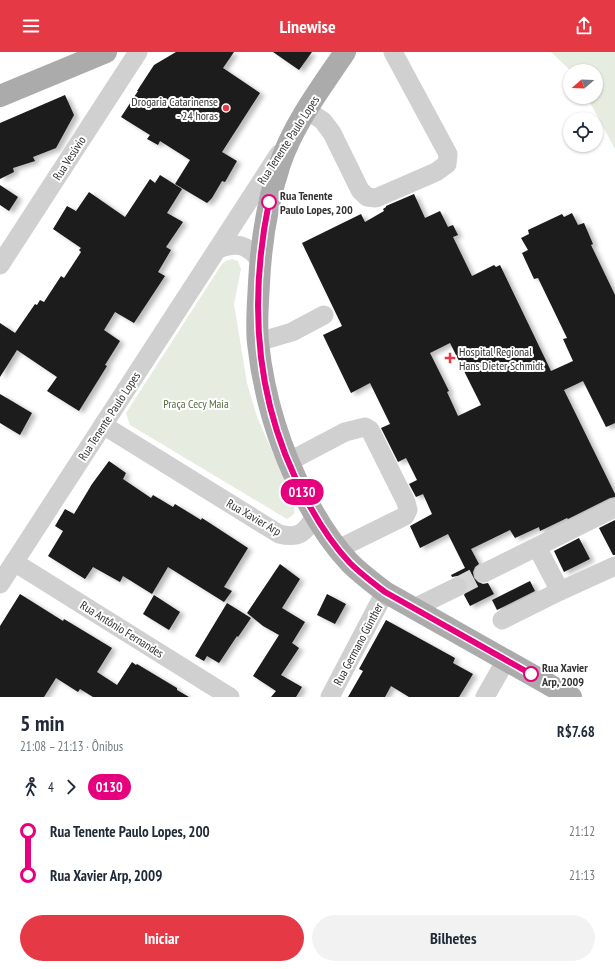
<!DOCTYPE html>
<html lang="pt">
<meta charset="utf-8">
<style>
body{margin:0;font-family:"PT Sans Narrow",sans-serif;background:#f2f2f3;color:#1f2937;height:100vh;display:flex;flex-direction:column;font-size:15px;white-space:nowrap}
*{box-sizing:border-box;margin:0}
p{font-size:13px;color:#747a83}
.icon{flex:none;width:22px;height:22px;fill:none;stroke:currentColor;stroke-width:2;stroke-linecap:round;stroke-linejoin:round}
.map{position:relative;height:645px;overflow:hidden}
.drawer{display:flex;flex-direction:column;background:#fff;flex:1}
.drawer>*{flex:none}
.badge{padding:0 8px;border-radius:13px;font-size:14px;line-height:26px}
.needle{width:26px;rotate:251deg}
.fabs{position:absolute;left:563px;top:12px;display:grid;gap:8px}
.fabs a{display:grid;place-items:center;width:40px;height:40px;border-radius:50%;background:#fff;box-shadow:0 1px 3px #0004;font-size:20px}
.map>.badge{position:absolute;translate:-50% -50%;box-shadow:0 0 0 2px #fff}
.legs{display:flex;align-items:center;gap:6px;height:44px;padding:0 20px;font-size:13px}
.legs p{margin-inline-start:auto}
.headline{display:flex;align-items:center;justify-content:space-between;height:68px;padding:0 20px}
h1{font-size:22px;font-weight:700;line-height:30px}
.button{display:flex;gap:8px;margin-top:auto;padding:8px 20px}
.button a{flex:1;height:46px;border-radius:24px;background:#e63946;color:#fff;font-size:16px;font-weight:700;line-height:46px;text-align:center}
.button a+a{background:#f2f2f3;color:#1f2937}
ul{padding:0 20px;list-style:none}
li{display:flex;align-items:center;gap:14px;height:44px;font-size:15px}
li i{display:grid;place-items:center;width:6px;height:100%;margin:0 5px;background:currentColor}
li i::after{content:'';width:10px;height:10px;margin:-5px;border:3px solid;border-radius:50%;background:#fff}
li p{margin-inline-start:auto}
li:first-child i{background:linear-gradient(#0000 50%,currentColor 0)}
li:last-child i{background:linear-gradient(currentColor 50%,#0000 0)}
header{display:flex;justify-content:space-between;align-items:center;height:52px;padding:0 20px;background:#e63946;color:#fff;font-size:18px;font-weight:700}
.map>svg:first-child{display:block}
.green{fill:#e6ecdf}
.building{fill:#1a1a1a;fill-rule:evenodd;filter:url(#shadow)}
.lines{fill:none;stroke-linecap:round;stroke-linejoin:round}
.minor-tunnel{stroke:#d6d6d6;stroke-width:19;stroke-dasharray:19 10;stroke-linecap:butt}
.minor{stroke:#d0d0d0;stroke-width:19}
.major{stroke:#ababab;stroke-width:22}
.line-1-casing{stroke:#fff;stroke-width:9}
.line-1{stroke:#e6007e;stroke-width:6}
.poi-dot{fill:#e63946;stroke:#fff;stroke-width:1.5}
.stop-1-dot{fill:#fff;stroke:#e6007e;stroke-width:2}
.labels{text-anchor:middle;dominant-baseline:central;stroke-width:4;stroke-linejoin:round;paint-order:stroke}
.poi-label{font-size:12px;fill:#333;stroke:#fff;text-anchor:end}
.street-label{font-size:12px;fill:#333;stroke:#fff}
.stop-label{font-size:12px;font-weight:bold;fill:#333;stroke:#fff;text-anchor:start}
.park-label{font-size:12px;fill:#56703f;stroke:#fff}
</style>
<header><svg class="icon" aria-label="menu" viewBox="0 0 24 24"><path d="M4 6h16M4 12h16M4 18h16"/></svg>Linewise<svg class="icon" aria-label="share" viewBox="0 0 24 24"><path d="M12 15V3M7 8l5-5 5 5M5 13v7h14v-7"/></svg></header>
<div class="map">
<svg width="615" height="645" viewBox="0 0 615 645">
<defs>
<filter id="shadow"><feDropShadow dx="4.5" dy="2.5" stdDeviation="2" flood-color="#0004"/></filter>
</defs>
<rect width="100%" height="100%" fill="#fff"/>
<!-- green -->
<g class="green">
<path d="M 551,0 L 615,0 L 615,97 L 587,45 L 596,45 L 596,19 L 571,19 Z"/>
<path d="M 232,207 L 238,209 L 241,217 L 234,252 L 247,331 L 257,365 L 295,451 L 294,462 L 287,467 L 130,373 L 126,361 L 222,212 L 226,209 Z"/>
</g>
<!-- building -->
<g class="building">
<path d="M 176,0 L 234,0 L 223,16 L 260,41 L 222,100 L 237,109 L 225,130 L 222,129 L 212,146 L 207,151 L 175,132 L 190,108 L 160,89 L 158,93 L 147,87 L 150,83 L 121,65 L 138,39 L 137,39 L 154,13 Z"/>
<path d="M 273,0 L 312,0 L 299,18 Z"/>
<path d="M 65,43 L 74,63 L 56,96 L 33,105 L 35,109 L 13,116 L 14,120 L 0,127 L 0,71 Z"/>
<path d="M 160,123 L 182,137 L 167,161 L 183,170 L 166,195 L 171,198 L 158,220 L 165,224 L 134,271 L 115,260 L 104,278 L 120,289 L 105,313 L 107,314 L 79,359 L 47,339 L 57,325 L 17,298 L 0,325 L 0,271 L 15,281 L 35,252 L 37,253 L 40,248 L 44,250 L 61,224 L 64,226 L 81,200 L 79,198 L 81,196 L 53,177 L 67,154 L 76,159 L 89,140 L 125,165 L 150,127 L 155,131 Z"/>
<path d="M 0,133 L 18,145 L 9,159 L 0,153 Z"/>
<path d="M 414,142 L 425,166 L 440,159 L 448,175 L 453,173 L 458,183 L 453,185 L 472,224 L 494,213 L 496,215 L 500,213 L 551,319 L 573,309 L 563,287 L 567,286 L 538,226 L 534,227 L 522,201 L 528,198 L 521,186 L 529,182 L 528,178 L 562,162 L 564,165 L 572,161 L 578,173 L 584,171 L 593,192 L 591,193 L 615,243 L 615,371 L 606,375 L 583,329 L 564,338 L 615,442 L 615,445 L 610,446 L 568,467 L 567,466 L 540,479 L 539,475 L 515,486 L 510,478 L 471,497 L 479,512 L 475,515 L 473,520 L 474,526 L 478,530 L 483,532 L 488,531 L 494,542 L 470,554 L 464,543 L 468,536 L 467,530 L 463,526 L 457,524 L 452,525 L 451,523 L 465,516 L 448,482 L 420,496 L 410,474 L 432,462 L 423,442 L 416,445 L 409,432 L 417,428 L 406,406 L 398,410 L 381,376 L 390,372 L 370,331 L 351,341 L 323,283 L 342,274 L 302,191 L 361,162 L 365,170 L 384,159 L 383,157 L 386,155 L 386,154 ZM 450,291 L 481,353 L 458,364 L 447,340 L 449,339 L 430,301 Z"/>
<path d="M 0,342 L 32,361 L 20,383 L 0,371 Z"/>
<path d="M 109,409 L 126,421 L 123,427 L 151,446 L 153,443 L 173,455 L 175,452 L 201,468 L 202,466 L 248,496 L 224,535 L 232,539 L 224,550 L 168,515 L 152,542 L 123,524 L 120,530 L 93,515 L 85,527 L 48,504 L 63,479 L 55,474 L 65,457 L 74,462 L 92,432 Z"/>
<path d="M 615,468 L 615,503 L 613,503 L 599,476 Z"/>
<path d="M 579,486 L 590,507 L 564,520 L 554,499 Z"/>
<path d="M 280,512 L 300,527 L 282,556 L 305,570 L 292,591 L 299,596 L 281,623 L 302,635 L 296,645 L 271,645 L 276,639 L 253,624 L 279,583 L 263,574 L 247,561 Z"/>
<path d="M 530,529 L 535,539 L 497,558 L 492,548 Z"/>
<path d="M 20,542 L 63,569 L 64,567 L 112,596 L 97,620 L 117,633 L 132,610 L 136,613 L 137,612 L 177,636 L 177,638 L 189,645 L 93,645 L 80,637 L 78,640 L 56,626 L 44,645 L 0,645 L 0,574 Z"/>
<path d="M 327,542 L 346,552 L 335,572 L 317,563 Z"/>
<path d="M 154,543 L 180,560 L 169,578 L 143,562 Z"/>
<path d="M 227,551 L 251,566 L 238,585 L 237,584 L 219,611 L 207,604 L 204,609 L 195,604 Z"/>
<path d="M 386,568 L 455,606 L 453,611 L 473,622 L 459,645 L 409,645 L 391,634 L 385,645 L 348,645 L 363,619 L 359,617 Z"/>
</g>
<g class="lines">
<!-- minor-tunnel -->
<path class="minor-tunnel" d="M 457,535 L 484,521"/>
<!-- minor -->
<g class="minor">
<path d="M 307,58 L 323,69 L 332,81 L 360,138 L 367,145 L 376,146 L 436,120 L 447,112 L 448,102 L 393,0"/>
<path d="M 218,197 C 238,190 246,192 260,208"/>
<path d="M 0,213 L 138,0"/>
<path d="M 258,290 L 292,280 L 324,263"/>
<path d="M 103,373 L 279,482 C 299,487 305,481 315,464"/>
<path d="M 288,410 L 345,380 L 365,375 L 370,378 L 406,450 L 408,458 L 405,464 L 338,497"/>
<path d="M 537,495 L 560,539"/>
<path d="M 14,510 L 230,645"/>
<path d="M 484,521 L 615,456"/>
<path d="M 0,532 L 279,102"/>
<path d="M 414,556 L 457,535"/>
<path d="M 502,568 L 560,539 L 615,514"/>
<path d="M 330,645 L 385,540"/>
<path d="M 485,645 L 506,608"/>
</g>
<!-- major -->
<g class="major">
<path d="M 345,0 C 321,36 294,71 280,112 C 267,151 261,190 259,231 C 258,251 256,272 258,291 C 264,346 280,398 306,447 C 318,470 332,492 350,511 C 361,522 373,531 385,540 L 571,645"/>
<path d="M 0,44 L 106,0"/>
</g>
</g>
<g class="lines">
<defs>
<path id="line-1" d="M 269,150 C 248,253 255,353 306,447 C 318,470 332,492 350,511 C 361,522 373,531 385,540 L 531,622"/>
</defs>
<!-- line-1 casing -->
<use href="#line-1" class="line-1-casing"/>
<!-- line-1 -->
<use href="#line-1" class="line-1"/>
</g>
<!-- markers -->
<g class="poi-dot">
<circle cx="226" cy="56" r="4"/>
<path d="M448 300h4v4h4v4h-4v4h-4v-4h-4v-4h4z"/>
</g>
<g class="stop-1-dot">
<circle cx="269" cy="150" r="7"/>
<circle cx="531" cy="622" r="7"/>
</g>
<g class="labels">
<!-- poi labels -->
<g class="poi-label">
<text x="218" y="49">Drogaria Catarinense<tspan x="218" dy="14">- 24 horas</tspan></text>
<text x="459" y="299" text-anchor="start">Hospital Regional<tspan x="459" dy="14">Hans Dieter Schmidt</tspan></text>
</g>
<!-- street labels -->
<g class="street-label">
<text transform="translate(288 88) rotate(-57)">Rua Tenente Paulo Lopes</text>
<text transform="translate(69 106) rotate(-57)">Rua Vesúvio</text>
<text transform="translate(109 364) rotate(-57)">Rua Tenente Paulo Lopes</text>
<text transform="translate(254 465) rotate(30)">Rua Xavier Arp</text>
<text transform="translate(122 577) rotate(32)">Rua Antônio Fernandes</text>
<text transform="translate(358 592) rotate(-62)">Rua Germano Günther</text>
</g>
<!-- stop labels -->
<g class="stop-label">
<text x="280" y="143">Rua Tenente<tspan x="280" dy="14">Paulo Lopes, 200</tspan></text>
<text x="542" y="615">Rua Xavier<tspan x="542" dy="14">Arp, 2009</tspan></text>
</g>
<!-- park labels -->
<g class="park-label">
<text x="196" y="351">Praça Cecy Maia</text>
</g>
</g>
</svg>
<div class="fabs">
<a><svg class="needle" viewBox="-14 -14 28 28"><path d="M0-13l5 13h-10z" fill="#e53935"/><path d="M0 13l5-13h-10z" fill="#747a83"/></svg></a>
<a><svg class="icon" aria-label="locate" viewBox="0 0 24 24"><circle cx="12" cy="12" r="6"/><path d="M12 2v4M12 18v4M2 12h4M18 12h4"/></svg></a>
</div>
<b class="badge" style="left:302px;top:440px;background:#e6007e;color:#fff">0130</b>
</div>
<section class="drawer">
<div class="headline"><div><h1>5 min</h1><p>21:08 – 21:13 · Ônibus</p></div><b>R$7.68</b></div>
<div class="legs"><svg class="icon" aria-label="walk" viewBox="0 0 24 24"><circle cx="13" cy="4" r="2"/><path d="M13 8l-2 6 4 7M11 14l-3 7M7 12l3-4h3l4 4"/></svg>4<svg class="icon" aria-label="forward" viewBox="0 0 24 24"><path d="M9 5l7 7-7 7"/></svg><b class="badge" style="background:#e6007e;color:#fff">0130</b></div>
<ul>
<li><i style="color:#e6007e"></i><b>Rua Tenente Paulo Lopes, 200</b><p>21:12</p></li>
<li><i style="color:#e6007e"></i><b>Rua Xavier Arp, 2009</b><p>21:13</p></li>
</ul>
<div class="button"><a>Iniciar</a><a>Bilhetes</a></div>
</section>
